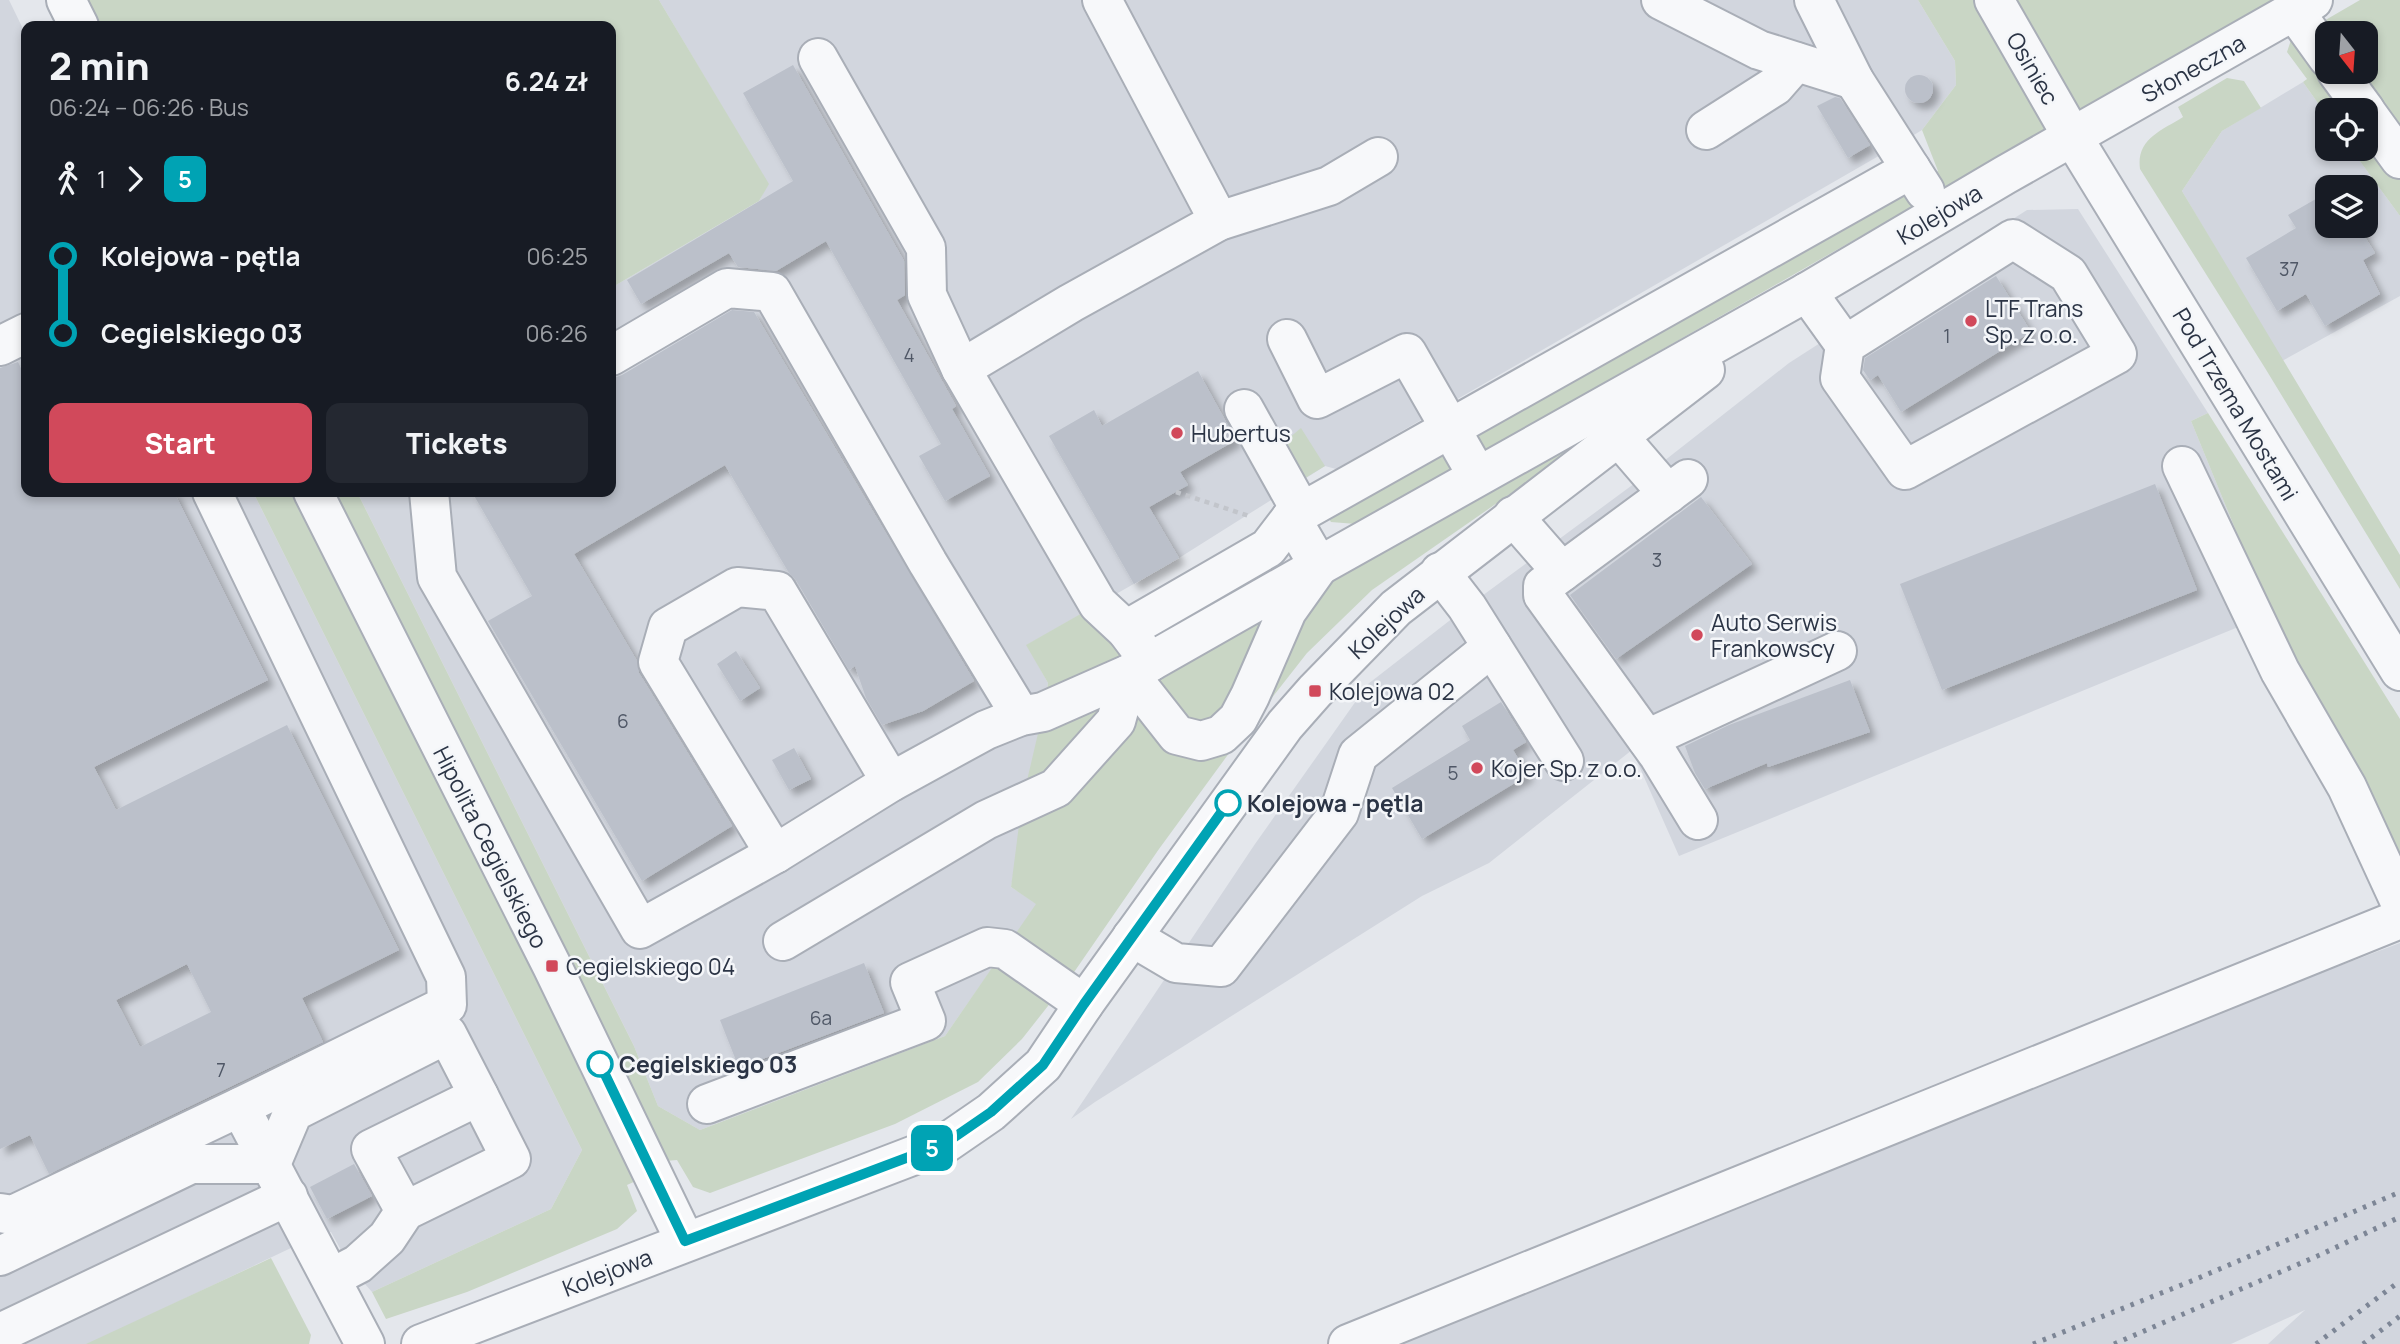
<!DOCTYPE html>
<meta charset="utf-8">
<style>
body{margin:0;font-family:Manrope,sans-serif;background:#242831;color:#f1f3f6;height:100vh;display:flex;flex-direction:column;font-size:26px;white-space:nowrap}
*{box-sizing:border-box;margin:0}
p{font-size:23px;color:#9ea1a6}
.icon{flex:none;width:38px;height:38px;fill:none;stroke:currentColor;stroke-width:2;stroke-linecap:round;stroke-linejoin:round}
.map{position:relative;flex:1;overflow:hidden}
.details{position:absolute;left:21px;top:21px;width:595px;height:476px;display:flex;flex-direction:column;background:#171b24;border-radius:14px;box-shadow:0 4px 10px #0003}
.details>*{flex:none}
.badge{padding:0 14px;border-radius:10px;font-size:24px;line-height:46px}
.needle{width:46px;rotate:163deg}
.tools{position:absolute;left:2315px;top:21px;display:grid;gap:14px}
.tools a{display:grid;place-items:center;width:63px;height:63px;border-radius:14px;background:#171b24;box-shadow:0 4px 10px #0003;font-size:35px}
.map>.badge{position:absolute;translate:-50% -50%;box-shadow:0 0 0 4px #fff}
.legs{display:flex;align-items:center;gap:10px;height:77px;padding:0 28px;font-size:23px}
.legs p{margin-inline-start:auto}
.summary{display:flex;align-items:center;justify-content:space-between;height:119px;padding:0 28px}
h1{font-size:38px;font-weight:800;line-height:52px}
.button{display:flex;gap:14px;margin-top:auto;padding:14px 28px}
.button a{flex:1;height:80px;border-radius:14px;background:#d1495b;color:#fff;font-size:28px;font-weight:800;line-height:80px;text-align:center}
.button a+a{background:#242831;color:#f1f3f6}
ul{padding:0 28px;list-style:none}
li{display:flex;align-items:center;gap:24px;height:77px;font-size:26px}
li i{display:grid;place-items:center;width:10px;height:100%;margin:0 9px;background:currentColor}
li i::after{content:'';width:18px;height:18px;margin:-9px;border:5px solid;border-radius:50%;background:#171b24}
li p{margin-inline-start:auto}
li:first-child i{background:linear-gradient(#0000 50%,currentColor 0)}
li:last-child i{background:linear-gradient(currentColor 50%,#0000 0)}
.map>svg:first-child{display:block}
.built{fill:#d2d6de;fill-rule:evenodd}
.green{fill:#c9d6c5;fill-rule:evenodd}
.building{fill:#bbc0ca;fill-rule:evenodd;filter:url(#shadow)}
.lines{fill:none;stroke-linecap:round;stroke-linejoin:round}
.minor-casing{stroke:#a9aeb7;stroke-width:42}
.path{stroke:#c2c5cb;stroke-width:4.5;stroke-dasharray:5 5;stroke-linecap:butt}
.minor{stroke:#f7f8fa;stroke-width:38}
.rail{stroke:#7d8696;stroke-width:5;stroke-dasharray:3.5 7;stroke-linecap:butt}
.line-1-casing{stroke:#fff;stroke-width:16}
.line-1{stroke:#00a3b4;stroke-width:10}
.poi-dot{fill:#d1495b;stroke:#f4f6f9;stroke-width:2.5}
.stop-1-dot{fill:#fff;stroke:#00a3b4;stroke-width:3.5}
.labels{text-anchor:middle;dominant-baseline:central;stroke-width:5;stroke-linejoin:round;paint-order:stroke}
.number-label{font-size:19px;fill:#4f5766}
.street-label{font-size:23px;fill:#2b3445;stroke:#f4f6f9}
.poi-label{font-size:23px;fill:#2b3445;stroke:#f4f6f9;text-anchor:start}
.stop-label{font-size:23px;font-weight:bold;fill:#2b3445;stroke:#f4f6f9;text-anchor:start}
</style>
<div class="map">
<svg width="2400" height="1344" viewBox="0 0 2400 1344">
<defs>
<filter id="shadow"><feDropShadow dx="6" dy="6" stdDeviation="3.5" flood-color="#0004"/></filter>
</defs>
<rect width="100%" height="100%" fill="#e4e7ec"/>
<!-- built -->
<g class="built">
<path d="M 0,0 L 9,0 L 26,35 L 26,492 L 253,492 L 582,1150 L 551,1209 L 372,1292 L 351,1268 L 331,1232 L 310,1239 L 89,1344 L 0,1344 Z"/>
<path d="M 659,0 L 1918,0 L 1955,61 L 1956,85 L 1922,130 L 1896,146 L 1336,469 L 1325,466 L 1179,558 L 1027,645 L 1048,683 L 1011,887 L 1037,904 L 945,1036 L 700,1130 L 658,1106 L 634,1046 L 357,492 L 611,492 L 611,288 L 759,201 L 768,184 Z"/>
<path d="M 2303,82 L 2327,116 L 2328,149 L 2351,149 L 2400,216 L 2400,296 L 2282,361 L 2182,191 L 2222,131 ZM 2328,187 L 2366,187 L 2366,226 L 2328,226 Z"/>
<path d="M 2078,209 L 2208,413 L 2191,421 L 2270,614 L 1679,856 L 1632,750 L 1489,863 L 1422,896 L 1095,1102 L 1071,1119 L 1255,844 L 1368,684 L 1467,607 L 1650,472 L 1789,363 L 2027,210 Z"/>
<path d="M 2400,943 L 2400,1344 L 2268,1344 L 2305,1310 L 2231,1344 L 1334,1344 Z"/>
</g>
<!-- green -->
<g class="green">
<path d="M 83,0 L 659,0 L 769,184 L 759,201 L 611,288 L 611,26 L 96,26 Z"/>
<path d="M 1918,0 L 2275,0 L 1356,524 L 1331,522 L 1325,513 L 1938,171 L 1922,130 L 1956,85 L 1955,61 Z"/>
<path d="M 2360,0 L 2400,0 L 2400,216 L 2351,149 L 2366,149 L 2366,110 L 2328,110 L 2327,116 L 2303,82 L 2307,79 L 2287,52 L 2291,40 ZM 2328,33 L 2366,33 L 2366,72 L 2328,72 Z"/>
<path d="M 2227,78 L 2244,81 L 2261,108 L 2222,131 L 2182,191 L 2400,555 L 2400,589 L 2265,368 L 2140,169 C 2136,139 2161,131 2183,117 L 2178,107 Z"/>
<path d="M 2208,413 L 2400,719 L 2400,868 L 2270,614 L 2191,421 Z"/>
<path d="M 1301,428 L 1325,466 L 1297,483 L 1276,449 Z"/>
<path d="M 1581,435 L 1579,446 L 1372,590 L 1307,653 L 1235,745 L 1159,849 L 1070,978 L 1022,1039 L 978,1082 L 895,1124 L 710,1193 L 693,1187 L 677,1160 L 665,1161 L 569,971 L 576,968 L 570,956 L 563,959 L 330,492 L 357,492 L 634,1046 L 658,1106 L 700,1130 L 945,1036 L 1036,904 L 1011,887 L 1022,802 L 1043,712 L 1048,683 L 1026,645 L 1098,604 L 1164,678 L 1337,574 Z"/>
<path d="M 253,492 L 297,492 L 585,1066 L 579,1070 L 585,1082 L 592,1079 L 640,1179 L 627,1185 L 637,1211 L 617,1229 L 467,1292 L 386,1319 L 372,1292 L 551,1209 L 582,1150 Z"/>
<path d="M 271,1258 L 311,1335 L 309,1344 L 86,1344 Z"/>
</g>
<!-- building -->
<g class="building">
<path d="M 793,65 L 904,261 L 905,295 L 897,300 L 956,406 L 952,409 L 990,476 L 945,501 L 919,456 L 941,444 L 826,241 L 776,271 L 738,267 L 729,253 L 641,304 L 627,280 L 793,181 L 743,93 Z"/>
<circle cx="1919" cy="89" r="14"/>
<path d="M 1835,97 L 1840,98 L 1870,145 L 1848,158 L 1817,106 Z"/>
<path d="M 2328,192 L 2328,226 L 2358,226 L 2375,253 L 2363,260 L 2380,294 L 2325,326 L 2306,294 L 2277,311 L 2246,258 L 2296,228 L 2288,215 Z"/>
<path d="M 1996,276 L 2031,332 L 1901,412 L 1878,375 L 1870,380 L 1863,370 L 1865,358 Z"/>
<path d="M 732,310 L 754,312 L 974,681 L 923,711 L 882,725 L 866,698 L 855,666 L 849,670 L 796,580 L 789,573 L 725,465 L 574,554 L 637,661 L 639,673 L 732,826 L 642,881 L 488,621 L 532,596 L 472,492 L 611,492 L 611,379 L 622,375 Z"/>
<path d="M 18,362 L 26,379 L 26,492 L 174,492 L 268,680 L 94,767 L 116,810 L 287,725 L 399,950 L 302,998 L 323,1042 L 49,1174 L 30,1135 L 0,1149 L 0,368 ZM 187,964 L 211,1012 L 140,1047 L 116,1000 Z"/>
<path d="M 1198,371 L 1236,440 L 1180,472 L 1188,485 L 1149,507 L 1179,558 L 1134,584 L 1049,436 L 1094,410 L 1102,426 Z"/>
<path d="M 2155,484 L 2197,590 L 1942,690 L 1900,584 Z"/>
<path d="M 1701,497 L 1752,564 L 1616,659 L 1570,595 Z"/>
<path d="M 736,651 L 760,688 L 740,701 L 717,664 Z"/>
<path d="M 1850,680 L 1870,732 L 1768,767 L 1767,763 L 1705,789 L 1695,773 L 1685,746 L 1729,725 Z"/>
<path d="M 1501,702 L 1526,742 L 1513,750 L 1528,775 L 1422,839 L 1392,788 L 1470,740 L 1462,726 Z"/>
<path d="M 794,748 L 811,779 L 789,790 L 772,760 Z"/>
<path d="M 864,963 L 884,1013 L 739,1068 L 720,1020 Z"/>
<path d="M 354,1164 L 372,1196 L 327,1219 L 310,1187 Z"/>
</g>
<g class="lines">
<defs>
<g id="minor">
<path d="M 66,0 L 79,26"/>
<path d="M 1102,0 L 1219,221"/>
<path d="M 1661,0 L 1759,50 L 1854,80"/>
<path d="M 1814,0 L 1854,80 L 1925,191"/>
<path d="M 1994,0 L 2072,136 L 2400,671"/>
<path d="M 2294,11 L 2328,58"/>
<path d="M 818,58 L 926,248 L 927,295 L 961,369 L 1098,604 L 1126,630 L 1150,662"/>
<path d="M 2337,72 L 2365,110"/>
<path d="M 2366,112 L 2400,159"/>
<path d="M 1706,130 L 1775,86 L 1796,62"/>
<path d="M 1911,169 L 1291,518 L 1319,566 L 1807,292 L 2005,175 L 2313,0"/>
<path d="M 2013,239 L 2068,274 L 2117,354 L 1905,470 L 1840,378 L 1845,345 Z"/>
<path d="M 1807,292 L 1845,345"/>
<path d="M 1287,339 L 1317,399 L 1407,353 L 1477,475"/>
<path d="M 0,346 L 26,333"/>
<path d="M 611,356 L 727,288 L 772,292 L 928,563 L 1021,716"/>
<path d="M 961,369 L 1071,303 L 1219,221 L 1329,186 L 1378,157"/>
<path d="M 1244,409 L 1301,511"/>
<path d="M 1618,436 L 1668,494"/>
<path d="M 2182,466 L 2280,671 L 2347,787 L 2400,902"/>
<path d="M 1688,479 L 1543,586 L 1543,595 L 1659,756 L 1698,820"/>
<path d="M 313,492 L 552,966 L 685,1241"/>
<path d="M 429,492 L 437,577 L 640,929 L 775,854 L 891,782 L 986,730 L 1021,716 L 1043,712 L 1129,674 L 1319,566 L 1287,611 L 1250,696 L 1238,719 L 1221,735 L 1201,741 L 1177,735 L 1129,674"/>
<path d="M 1513,516 L 1562,572"/>
<path d="M 1440,572 L 1467,607 L 1564,761"/>
<path d="M 1126,630 L 1268,548 L 1291,518"/>
<path d="M 1647,739 L 1837,651"/>
<path d="M 775,854 L 658,662 L 668,627 L 737,587 L 777,591 L 891,782"/>
<path d="M 1132,937 L 1176,963 L 1221,967 L 1339,813 L 1358,755 L 1492,647"/>
<path d="M 783,941 L 986,820 L 1056,788 L 1116,721 L 1129,674"/>
<path d="M 707,1104 L 926,1021 L 910,982 L 987,947 L 1005,949 L 1084,1004"/>
<path d="M 240,1107 L 365,1344"/>
<path d="M 0,1213 L 13,1215 L 240,1107 L 447,1005 L 446,977 L 212,492"/>
<path d="M 0,1256 L 191,1164 L 271,1164 L 293,1112 L 447,1034 L 479,1096"/>
<path d="M 331,1278 L 358,1264 L 387,1238 L 405,1211 L 511,1159 L 479,1096 L 371,1149 L 405,1211"/>
<path d="M 0,1333 L 288,1196"/>
<path d="M 421,1344 L 946,1143 L 991,1112 L 1043,1065 L 1084,1004 L 1285,725 L 1315,691 L 1396,608 L 1705,370"/>
<path d="M 1348,1344 L 2400,919"/>
</g>
</defs>
<!-- minor casing -->
<use href="#minor" class="minor-casing"/>
<!-- path -->
<path class="path" d="M 1176,492 L 1249,516"/>
<!-- minor -->
<use href="#minor" class="minor"/>
<!-- rail -->
<g class="rail">
<path d="M 2033,1344 L 2189,1282 L 2400,1192"/>
<path d="M 2114,1344 L 2322,1254 L 2400,1217"/>
<path d="M 2316,1344 L 2400,1281"/>
<path d="M 2363,1344 L 2400,1316"/>
</g>
</g>
<g class="lines">
<defs>
<path id="line-1" d="M 600,1064 L 685,1241 L 946,1143 L 991,1112 L 1043,1065 L 1084,1004 L 1228,803"/>
</defs>
<!-- line-1 casing -->
<use href="#line-1" class="line-1-casing"/>
<!-- line-1 -->
<use href="#line-1" class="line-1"/>
</g>
<!-- markers -->
<g class="poi-dot">
<circle cx="1971" cy="321" r="7"/>
<circle cx="1177" cy="433" r="7"/>
<circle cx="1697" cy="635" r="7"/>
<rect x="1308" y="684" width="14" height="14" rx="3.5"/>
<circle cx="1477" cy="768" r="7"/>
<rect x="545" y="959" width="14" height="14" rx="3.5"/>
</g>
<g class="stop-1-dot">
<circle cx="1228" cy="803" r="12"/>
<circle cx="600" cy="1064" r="12"/>
</g>
<g class="labels">
<!-- number labels -->
<g class="number-label">
<text x="2289" y="269">37</text>
<text x="1947" y="336">1</text>
<text x="909" y="355">4</text>
<text x="1657" y="560">3</text>
<text x="623" y="721">6</text>
<text x="1453" y="773">5</text>
<text x="821" y="1018">6a</text>
<text x="221" y="1070">7</text>
</g>
<!-- street labels -->
<g class="street-label">
<text transform="translate(2033 68) rotate(60)">Osiniec</text>
<text transform="translate(2193 68) rotate(-29)">Słoneczna</text>
<text transform="translate(1939 214) rotate(-31)">Kolejowa</text>
<text transform="translate(2236 404) rotate(59)">Pod Trzema Mostami</text>
<text transform="translate(1386 622) rotate(-43)">Kolejowa</text>
<text transform="translate(491 847) rotate(63)">Hipolita Cegielskiego</text>
<text transform="translate(607 1272) rotate(-21)">Kolejowa</text>
</g>
<!-- poi labels -->
<g class="poi-label">
<text x="1985" y="308">LTF Trans<tspan x="1985" dy="26">Sp. z o.o.</tspan></text>
<text x="1191" y="433">Hubertus</text>
<text x="1711" y="622">Auto Serwis<tspan x="1711" dy="26">Frankowscy</tspan></text>
<text x="1329" y="691">Kolejowa 02</text>
<text x="1491" y="768">Kojer Sp. z o.o.</text>
<text x="566" y="966">Cegielskiego 04</text>
</g>
<!-- stop labels -->
<g class="stop-label">
<text x="1247" y="803">Kolejowa - pętla</text>
<text x="619" y="1064">Cegielskiego 03</text>
</g>
</g>
</svg>
<div class="tools">
<a><svg class="needle" viewBox="-14 -14 28 28"><path d="M0-13l5 13h-10z" fill="#e53935"/><path d="M0 13l5-13h-10z" fill="#9ea1a6"/></svg></a>
<a><svg class="icon" aria-label="locate" viewBox="0 0 24 24"><circle cx="12" cy="12" r="6"/><path d="M12 2v4M12 18v4M2 12h4M18 12h4"/></svg></a>
<a><svg class="icon" aria-label="layers" viewBox="0 0 24 24"><path d="M12 4l9 5-9 5-9-5zM3 14l9 5 9-5"/></svg></a>
</div>
<b class="badge" style="left:932px;top:1148px;background:#00a3b4;color:#fff">5</b>
<section class="details">
<div class="summary"><div><h1>2 min</h1><p>06:24 – 06:26 · Bus</p></div><b>6.24 zł</b></div>
<div class="legs"><svg class="icon" aria-label="walk" viewBox="0 0 24 24"><circle cx="13" cy="4" r="2"/><path d="M13 8l-2 6 4 7M11 14l-3 7M7 12l3-4h3l4 4"/></svg>1<svg class="icon" aria-label="forward" viewBox="0 0 24 24"><path d="M9 5l7 7-7 7"/></svg><b class="badge" style="background:#00a3b4;color:#fff">5</b></div>
<ul>
<li><i style="color:#00a3b4"></i><b>Kolejowa - pętla</b><p>06:25</p></li>
<li><i style="color:#00a3b4"></i><b>Cegielskiego 03</b><p>06:26</p></li>
</ul>
<div class="button"><a>Start</a><a>Tickets</a></div>
</section>
</div>
